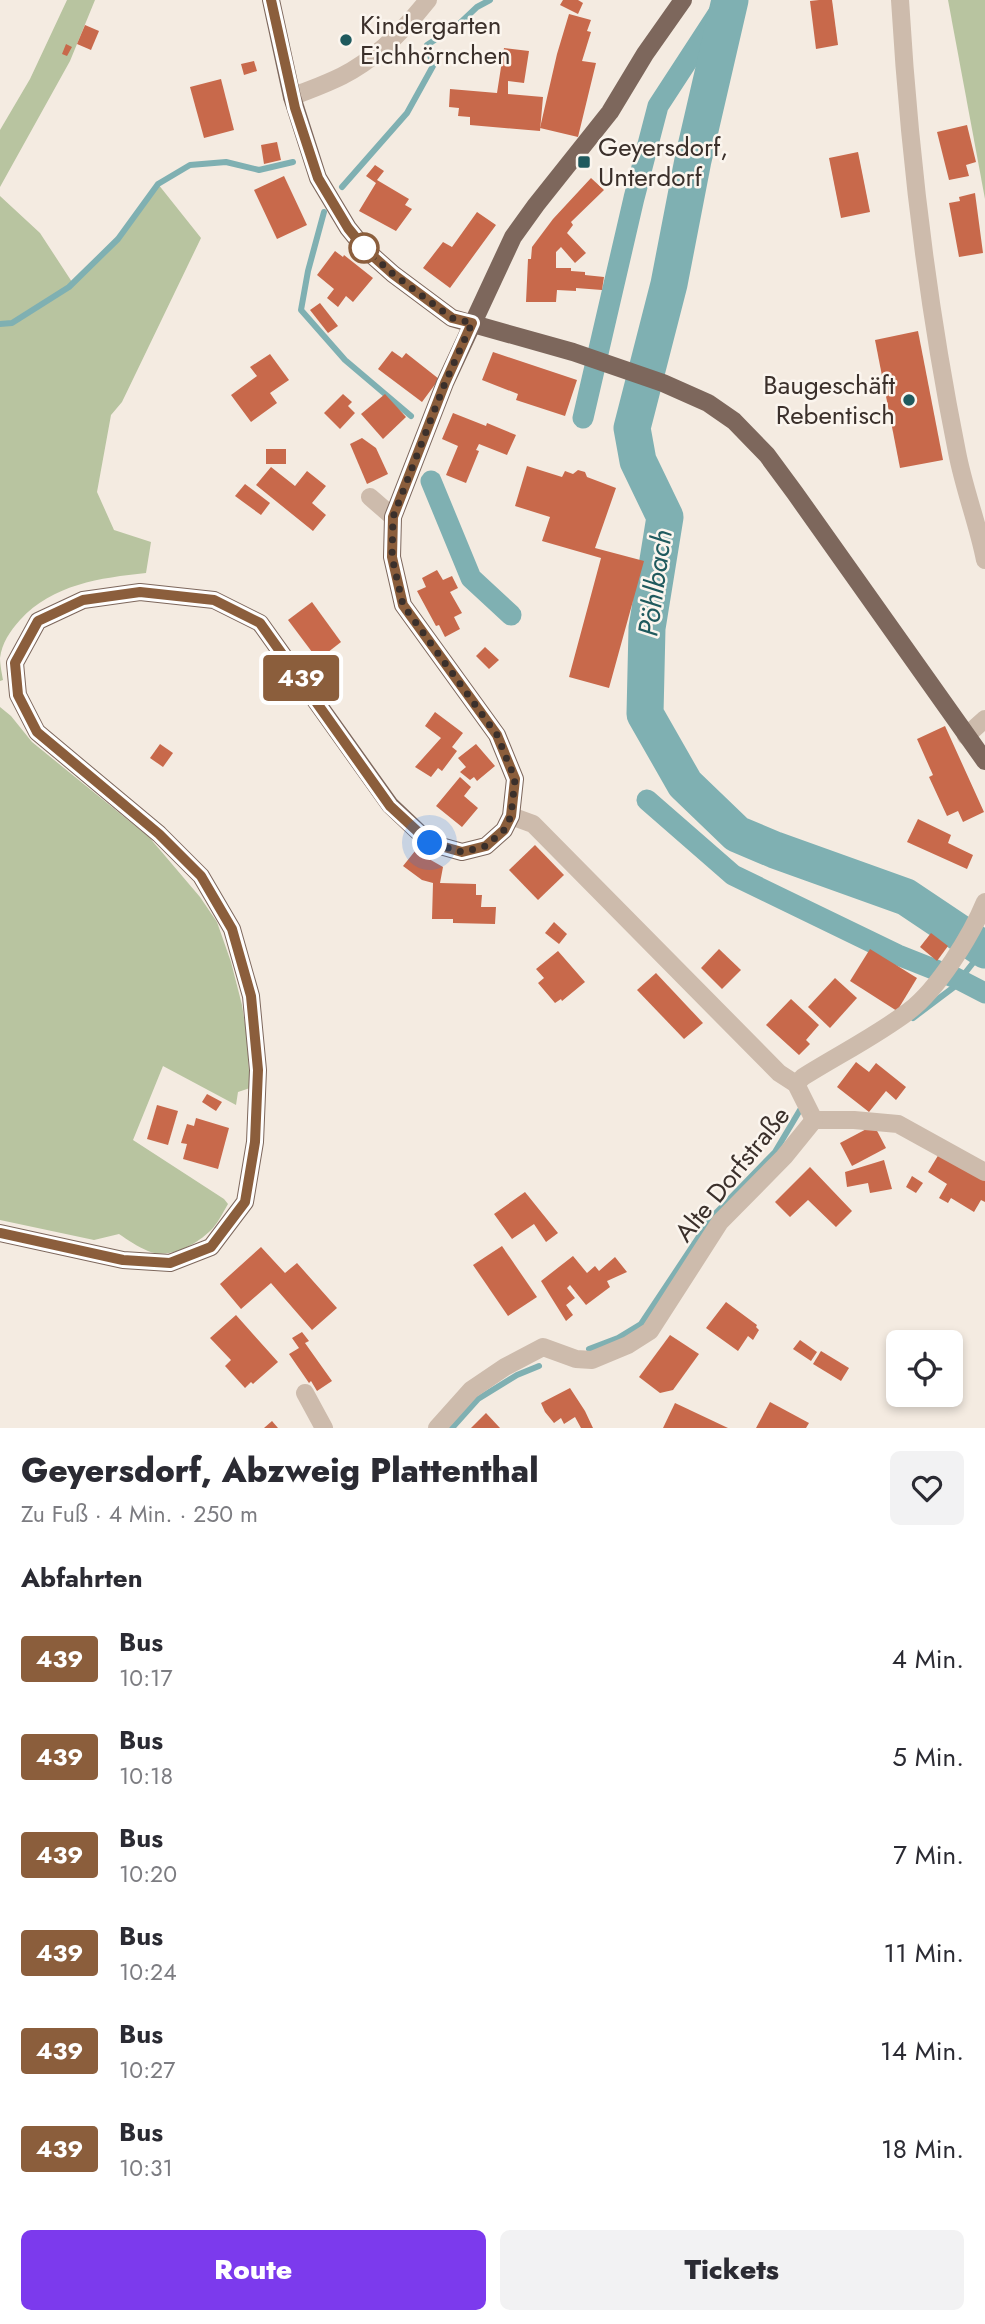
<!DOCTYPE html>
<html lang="de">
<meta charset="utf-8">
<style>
body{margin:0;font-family:Jost,sans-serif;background:#f2f2f3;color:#2b2b33;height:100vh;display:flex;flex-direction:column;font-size:26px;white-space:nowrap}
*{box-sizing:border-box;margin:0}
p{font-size:23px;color:#7c7c81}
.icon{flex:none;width:38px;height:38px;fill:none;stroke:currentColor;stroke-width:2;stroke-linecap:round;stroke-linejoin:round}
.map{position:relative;height:1428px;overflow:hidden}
.details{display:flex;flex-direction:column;background:#fff;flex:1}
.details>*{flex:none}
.badge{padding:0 14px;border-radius:5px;font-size:24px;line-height:46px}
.tools{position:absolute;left:886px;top:1330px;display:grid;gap:14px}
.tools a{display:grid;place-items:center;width:77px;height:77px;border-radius:10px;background:#fff;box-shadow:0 4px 10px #0003;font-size:35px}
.you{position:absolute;width:35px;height:35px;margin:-18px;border:5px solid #fff;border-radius:50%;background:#1a73e8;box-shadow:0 0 0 10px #1a73e833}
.map>.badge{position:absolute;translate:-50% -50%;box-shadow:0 0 0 4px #fff}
h2{padding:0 21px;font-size:26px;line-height:63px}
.round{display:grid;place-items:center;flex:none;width:74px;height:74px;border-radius:10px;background:#f2f2f3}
.summary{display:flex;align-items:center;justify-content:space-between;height:119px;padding:0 21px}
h1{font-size:33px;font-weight:800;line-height:52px}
.action{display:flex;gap:14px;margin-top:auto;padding:14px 21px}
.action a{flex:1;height:80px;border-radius:10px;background:#7c3aed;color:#fff;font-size:28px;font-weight:800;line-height:80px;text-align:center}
.action a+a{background:#f2f2f3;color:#2b2b33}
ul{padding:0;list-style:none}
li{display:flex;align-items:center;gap:21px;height:98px;padding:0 21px}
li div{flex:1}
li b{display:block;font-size:26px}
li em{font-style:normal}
li .badge{min-width:77px;font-weight:700;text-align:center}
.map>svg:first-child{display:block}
.green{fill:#b8c4a0}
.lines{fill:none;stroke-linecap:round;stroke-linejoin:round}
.stream{stroke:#7fb0b2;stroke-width:6}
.canal{stroke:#7fb0b2;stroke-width:21}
.river{stroke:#7fb0b2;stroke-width:37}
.building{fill:#c8694b}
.minor{stroke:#cdbbac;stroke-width:18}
.major{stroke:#7d675c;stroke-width:18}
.line-casing{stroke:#fff;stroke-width:16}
.line{stroke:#8b5e3c;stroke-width:10}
.walk{stroke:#3b302b;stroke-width:7;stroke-dasharray:0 12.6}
.poi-dot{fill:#1f5a5e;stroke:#fbf5ee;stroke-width:2.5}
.stop-dot{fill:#fff;stroke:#8b5e3c;stroke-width:3.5}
.labels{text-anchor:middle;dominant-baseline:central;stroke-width:5;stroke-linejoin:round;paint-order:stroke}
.poi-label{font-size:26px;fill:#3b302b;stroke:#fbf5ee;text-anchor:start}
.street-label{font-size:26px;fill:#3b302b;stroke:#fbf5ee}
.water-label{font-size:28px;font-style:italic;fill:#1f5a5e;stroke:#fbf5ee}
</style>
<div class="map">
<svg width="985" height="1428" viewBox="0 0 985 1428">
<rect width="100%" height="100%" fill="#f4ebe1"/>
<!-- green -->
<g class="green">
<path d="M 67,0 L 95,0 L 70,61 L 0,187 L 0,130 L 30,79 Z"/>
<path d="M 948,0 L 985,0 L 985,199 Z"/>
<path d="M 158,184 L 201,238 L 122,402 L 111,415 L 97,492 L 114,530 L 151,542 L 146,573 C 100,578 53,584 20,620 C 10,631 2,643 0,658 C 0,665 2,674 3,680 L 0,681 L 0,196 L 40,233 L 72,282 L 118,239 Z"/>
<path d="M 0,707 L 11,716 L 32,742 L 149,837 L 200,897 L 217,922 L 231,962 L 242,1005 L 247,1037 L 250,1088 L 238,1092 L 236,1105 L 163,1066 L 133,1140 L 224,1199 L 228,1204 C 223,1212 219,1221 213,1228 C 198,1244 170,1260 148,1251 C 138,1247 128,1240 119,1234 L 94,1240 L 0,1220 Z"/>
</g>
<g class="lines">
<!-- stream -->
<g class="stream">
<path d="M 342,187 L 407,113 L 433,66 L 427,45 L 459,24 L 477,7 L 490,0"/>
<path d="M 324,212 L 308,271 L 301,310 L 345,360 L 411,416"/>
<path d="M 0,324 L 12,323 L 69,287 L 118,239 L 158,184 L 190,165 L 226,162 L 259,170 L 293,162"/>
<path d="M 913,1018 L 954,987 L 984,949"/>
<path d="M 589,1349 L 618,1338 L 641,1324 L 712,1217 L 775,1152 L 800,1110"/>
<path d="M 452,1428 L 478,1399 L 517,1375 L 539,1366"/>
</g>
<!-- canal -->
<g class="canal">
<path d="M 583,418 L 634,198 L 658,106 L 727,0"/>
<path d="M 431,481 L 471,578 L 511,615"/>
<path d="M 647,800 L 733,875 L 898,955 L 956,978 L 985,993"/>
</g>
<!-- river -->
<path class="river" d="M 730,0 L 693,160 L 669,284 L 632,428 L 638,461 L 665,517 L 647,628 L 645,714 L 685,784 L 737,834 L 775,850 L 906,897 L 985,950"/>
</g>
<!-- building -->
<g class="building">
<path d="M 563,0 L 578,0 L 583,3 L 578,14 L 560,5 Z"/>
<path d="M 819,0 L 832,0 L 838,45 L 816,49 L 810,1 Z"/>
<path d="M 569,14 L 591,20 L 587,31 L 591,32 L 582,61 L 596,63 L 578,137 L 540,128 L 557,54 Z"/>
<path d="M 85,25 L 99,31 L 91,50 L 77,44 Z"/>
<path d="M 66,44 L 72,47 L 67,56 L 62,54 Z"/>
<path d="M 504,48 L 529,51 L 524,83 L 508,81 L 508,94 L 543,97 L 540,131 L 470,125 L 470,117 L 458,116 L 459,108 L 449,107 L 450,89 L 497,93 Z"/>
<path d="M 254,61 L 257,71 L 244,75 L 241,64 Z"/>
<path d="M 221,79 L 234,130 L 204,138 L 190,87 Z"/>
<path d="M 967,125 L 976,162 L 966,165 L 969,176 L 949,180 L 937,132 Z"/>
<path d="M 277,142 L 281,160 L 264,164 L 261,145 Z"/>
<path d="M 858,152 L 870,212 L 841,218 L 829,158 Z"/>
<path d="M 375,165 L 384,171 L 377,180 L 409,199 L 405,205 L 412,209 L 396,231 L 359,211 L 376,183 L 366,176 Z"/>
<path d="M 284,176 L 307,225 L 277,239 L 254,190 Z"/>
<path d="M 591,178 L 604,190 L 571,222 L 573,225 L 567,233 L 586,253 L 575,263 L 561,247 L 556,252 L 556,268 L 571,268 L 571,271 L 585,272 L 585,275 L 604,277 L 602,290 L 576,288 L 576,291 L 557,290 L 556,302 L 526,302 L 528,259 L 531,259 L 532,247 L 553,219 Z"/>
<path d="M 975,193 L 983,253 L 959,257 L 949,203 L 960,201 L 959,197 Z"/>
<path d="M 477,212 L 496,225 L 450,288 L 423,268 L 443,242 L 452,247 Z"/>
<path d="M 335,251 L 343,257 L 344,255 L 373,278 L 353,302 L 346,296 L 338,307 L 327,298 L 334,289 L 317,275 Z"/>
<path d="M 320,303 L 338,326 L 328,333 L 310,310 Z"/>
<path d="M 918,331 L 943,460 L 900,468 L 875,340 Z"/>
<path d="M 392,351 L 402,358 L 406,353 L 439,379 L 422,402 L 378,369 Z"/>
<path d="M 493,352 L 577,380 L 565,416 L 516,400 L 518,394 L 482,380 Z"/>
<path d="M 270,354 L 289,380 L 270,393 L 277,403 L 251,422 L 231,395 L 257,376 L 250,367 Z"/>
<path d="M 343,394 L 352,402 L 348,406 L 355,413 L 340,429 L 324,413 Z"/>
<path d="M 385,394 L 406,417 L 383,439 L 361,414 Z"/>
<path d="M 453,413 L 486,426 L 487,423 L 516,435 L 507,455 L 479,444 L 476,450 L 479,451 L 466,483 L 446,475 L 458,446 L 442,439 Z"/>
<path d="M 362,438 L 376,448 L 388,474 L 367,484 L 350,444 Z"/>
<rect x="266" y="449" width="20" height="15"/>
<path d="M 527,466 L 562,477 L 565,471 L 573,474 L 578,470 L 585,472 L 587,477 L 616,488 L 595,548 L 644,561 L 609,688 L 569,677 L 601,558 L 542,541 L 550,517 L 515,506 Z"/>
<path d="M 271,467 L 295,486 L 307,471 L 326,486 L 312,503 L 326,515 L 313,531 L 256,485 Z"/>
<path d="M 245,484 L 270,503 L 261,515 L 235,496 Z"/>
<path d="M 437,570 L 443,580 L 452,576 L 458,588 L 450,592 L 462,613 L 454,617 L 460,629 L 445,637 L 439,625 L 436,626 L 417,591 L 426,587 L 422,578 Z"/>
<path d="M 312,602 L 341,642 L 318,660 L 288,620 Z"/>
<path d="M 485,647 L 499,660 L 489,669 L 476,656 Z"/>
<path d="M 435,712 L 463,733 L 452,747 L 457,751 L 442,771 L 438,768 L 431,777 L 415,767 L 441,738 L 425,726 Z"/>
<path d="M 945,726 L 984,812 L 963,822 L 958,811 L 947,816 L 929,777 L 933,775 L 917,739 Z"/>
<path d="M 160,744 L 173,753 L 163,767 L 150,758 Z"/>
<path d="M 476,744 L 495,766 L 477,781 L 474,777 L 470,780 L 460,772 L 466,767 L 458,758 Z"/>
<path d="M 460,777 L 471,787 L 464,796 L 478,808 L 462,827 L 436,806 Z"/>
<path d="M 918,819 L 951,835 L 948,843 L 973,855 L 967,869 L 907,842 Z"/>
<path d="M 535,845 L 564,875 L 538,900 L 509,870 Z"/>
<path d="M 415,851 L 443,867 L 440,883 L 476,884 L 476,895 L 482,895 L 481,907 L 496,907 L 495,924 L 453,923 L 453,919 L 432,919 L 433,883 L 422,880 L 403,866 Z"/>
<path d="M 554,922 L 567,934 L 559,944 L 545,933 Z"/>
<path d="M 931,933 L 948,946 L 937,961 L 920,947 Z"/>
<path d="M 719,949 L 741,970 L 722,989 L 701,968 Z"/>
<path d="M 870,949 L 917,978 L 897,1011 L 850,981 Z"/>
<path d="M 558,951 L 585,982 L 562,1001 L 561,999 L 555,1003 L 538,983 L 544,978 L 536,969 Z"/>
<path d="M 656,973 L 703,1023 L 684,1039 L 637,990 Z"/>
<path d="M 835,978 L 857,998 L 830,1028 L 808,1007 Z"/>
<path d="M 791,999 L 819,1025 L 806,1040 L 810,1044 L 799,1055 L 766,1025 Z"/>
<path d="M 856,1062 L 869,1072 L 876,1063 L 906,1087 L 896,1100 L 886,1091 L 869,1112 L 837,1087 Z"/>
<path d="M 207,1094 L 222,1102 L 216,1111 L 202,1102 Z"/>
<path d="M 157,1105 L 178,1111 L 168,1145 L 147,1139 Z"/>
<path d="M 196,1118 L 229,1128 L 218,1169 L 183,1159 L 187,1144 L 181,1143 L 187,1124 L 194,1126 Z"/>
<path d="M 874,1125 L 886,1148 L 852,1166 L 840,1143 Z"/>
<path d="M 939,1154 L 985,1180 L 985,1202 L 981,1200 L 974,1212 L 951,1198 L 948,1203 L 939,1198 L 947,1184 L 928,1172 Z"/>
<path d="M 884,1160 L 892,1189 L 870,1193 L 868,1183 L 847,1187 L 845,1172 Z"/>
<path d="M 810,1167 L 852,1211 L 836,1227 L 808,1200 L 790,1217 L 775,1202 Z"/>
<path d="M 912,1176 L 923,1183 L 916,1193 L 906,1187 Z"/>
<path d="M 525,1192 L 558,1233 L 546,1242 L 534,1224 L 512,1239 L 494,1214 Z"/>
<path d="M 502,1246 L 537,1297 L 508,1316 L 473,1265 Z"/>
<path d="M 261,1247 L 285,1273 L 297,1263 L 337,1308 L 312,1330 L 271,1283 L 241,1309 L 220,1284 Z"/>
<path d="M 573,1256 L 587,1273 L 595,1266 L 599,1271 L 615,1257 L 627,1272 L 607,1281 L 610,1287 L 586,1305 L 570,1285 L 567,1288 L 575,1298 L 566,1305 L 573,1315 L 566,1321 L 541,1281 Z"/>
<path d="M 726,1302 L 757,1325 L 756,1327 L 759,1330 L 753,1340 L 748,1336 L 738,1351 L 706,1328 Z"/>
<path d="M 236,1315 L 278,1362 L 253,1384 L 251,1382 L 245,1388 L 225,1366 L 231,1360 L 210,1338 Z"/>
<path d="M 302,1332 L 309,1341 L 305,1343 L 332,1381 L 317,1391 L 311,1381 L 309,1383 L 289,1354 L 299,1348 L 292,1338 Z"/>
<path d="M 670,1335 L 699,1354 L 673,1390 L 660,1393 L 639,1377 Z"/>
<path d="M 800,1340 L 817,1352 L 811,1361 L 793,1349 Z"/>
<path d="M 821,1351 L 849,1368 L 841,1381 L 813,1364 Z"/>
<path d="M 570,1388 L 585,1411 L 593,1428 L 581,1428 L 575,1417 L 564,1424 L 561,1418 L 554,1423 L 545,1412 L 541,1403 Z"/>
<path d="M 770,1402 L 809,1423 L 806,1428 L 756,1428 Z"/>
<path d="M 675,1403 L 728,1428 L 663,1428 Z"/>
<path d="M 486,1413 L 500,1428 L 471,1428 Z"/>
<path d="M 272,1421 L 278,1428 L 264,1428 Z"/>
</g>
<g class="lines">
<!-- minor -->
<g class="minor">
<path d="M 900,0 C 909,152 927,303 957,452 C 964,489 978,524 985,560"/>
<path d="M 292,97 C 309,90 326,84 342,76 C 376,59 405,29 428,0"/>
<path d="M 370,497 L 393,517"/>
<path d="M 966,736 L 985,719"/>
<path d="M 511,816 L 533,824 L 779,1073 L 796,1084 L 814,1120"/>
<path d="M 796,1084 L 803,1077 C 838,1055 876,1036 909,1011 C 938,989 971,936 985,902"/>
<path d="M 814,1120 L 854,1120 L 898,1124 L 985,1172"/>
<path d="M 305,1393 L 324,1428"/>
<path d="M 437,1428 L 471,1390 L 505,1367 L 543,1347 L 576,1359 L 592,1360 L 628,1345 L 650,1331 L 720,1222 L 784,1157 L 814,1120"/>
</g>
<!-- major -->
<g class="major">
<path d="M 271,0 L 292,97 L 318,178 L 348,228 L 365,249 L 393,274 L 452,318 L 573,352 L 663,383 L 708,403 L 734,421 L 767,455 L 795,493 L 985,761"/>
<path d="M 0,1233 L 123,1260 L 170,1263 L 211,1247 L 245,1202 L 255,1142 L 258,1070 L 251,996 L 232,929 L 201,876 L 159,834 L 37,732 L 18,695 L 15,663 L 38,621 L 83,600 L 140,592 L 214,600 L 260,623 L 390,805 L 430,843 L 462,852 L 486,846 L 504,830 L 511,816 L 515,779 L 497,735 L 403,605 L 392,557 L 393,517 L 445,383 L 513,237 L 536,205 L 610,112 L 645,54 L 683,0"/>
</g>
</g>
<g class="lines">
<defs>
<path id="line" d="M 0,1233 L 123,1260 L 170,1263 L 211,1247 L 245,1202 L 255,1142 L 258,1070 L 251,996 L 232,929 L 201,876 L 159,834 L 37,732 L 18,695 L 15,663 L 38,621 L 83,600 L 140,592 L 214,600 L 260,623 L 390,806 L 430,843 L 462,852 L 486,846 L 504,830 L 511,816 L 515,779 L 497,735 L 403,605 L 392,557 L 393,517 L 445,383 L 472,323 L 452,318 L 393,274 L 365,249 L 348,228 L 318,178 L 295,108 L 271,0"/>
</defs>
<!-- line casing -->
<use href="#line" class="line-casing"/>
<!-- line -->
<use href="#line" class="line"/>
<!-- walk -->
<path class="walk" d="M 364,248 L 393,274 L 452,318 L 472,323 L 445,383 L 393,517 L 392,557 L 403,605 L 497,735 L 515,779 L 511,816 L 504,830 L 486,846 L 462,852 L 430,843"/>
</g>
<!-- markers -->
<g class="poi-dot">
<circle cx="346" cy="40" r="7"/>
<rect x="577" y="155" width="14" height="14" rx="3.5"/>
<circle cx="909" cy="400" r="7"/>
</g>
<circle class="stop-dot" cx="364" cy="248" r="14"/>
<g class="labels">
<!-- poi labels -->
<g class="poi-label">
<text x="360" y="25">Kindergarten<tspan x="360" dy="30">Eichhörnchen</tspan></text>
<text x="598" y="147">Geyersdorf,<tspan x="598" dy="30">Unterdorf</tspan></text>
<text x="895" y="385" text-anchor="end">Baugeschäft<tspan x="895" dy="30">Rebentisch</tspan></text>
</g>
<!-- street labels -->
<g class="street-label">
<text transform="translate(732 1174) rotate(-51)">Alte Dorfstraße</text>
</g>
<!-- water labels -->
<g class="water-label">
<text transform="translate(655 583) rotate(-82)">Pöhlbach</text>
</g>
</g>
</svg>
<div class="tools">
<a><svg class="icon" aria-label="locate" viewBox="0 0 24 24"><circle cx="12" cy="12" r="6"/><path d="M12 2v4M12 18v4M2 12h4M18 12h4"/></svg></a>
</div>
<div class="you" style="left:430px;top:843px"></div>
<b class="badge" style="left:301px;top:678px;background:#8b5e3c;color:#fff">439</b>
</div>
<section class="details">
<div class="summary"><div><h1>Geyersdorf, Abzweig Plattenthal</h1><p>Zu Fuß · 4 Min. · 250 m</p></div><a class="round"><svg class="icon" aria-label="heart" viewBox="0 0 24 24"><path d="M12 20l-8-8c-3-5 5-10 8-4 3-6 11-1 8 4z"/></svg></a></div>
<h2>Abfahrten</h2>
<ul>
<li><span class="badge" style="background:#8b5e3c;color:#fff">439</span><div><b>Bus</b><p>10:17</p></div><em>4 Min.</em></li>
<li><span class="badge" style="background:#8b5e3c;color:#fff">439</span><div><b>Bus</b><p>10:18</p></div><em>5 Min.</em></li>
<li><span class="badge" style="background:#8b5e3c;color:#fff">439</span><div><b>Bus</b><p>10:20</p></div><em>7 Min.</em></li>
<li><span class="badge" style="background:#8b5e3c;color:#fff">439</span><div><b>Bus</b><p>10:24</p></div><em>11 Min.</em></li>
<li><span class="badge" style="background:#8b5e3c;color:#fff">439</span><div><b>Bus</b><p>10:27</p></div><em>14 Min.</em></li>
<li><span class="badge" style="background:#8b5e3c;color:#fff">439</span><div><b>Bus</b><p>10:31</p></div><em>18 Min.</em></li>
</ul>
<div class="action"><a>Route</a><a>Tickets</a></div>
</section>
